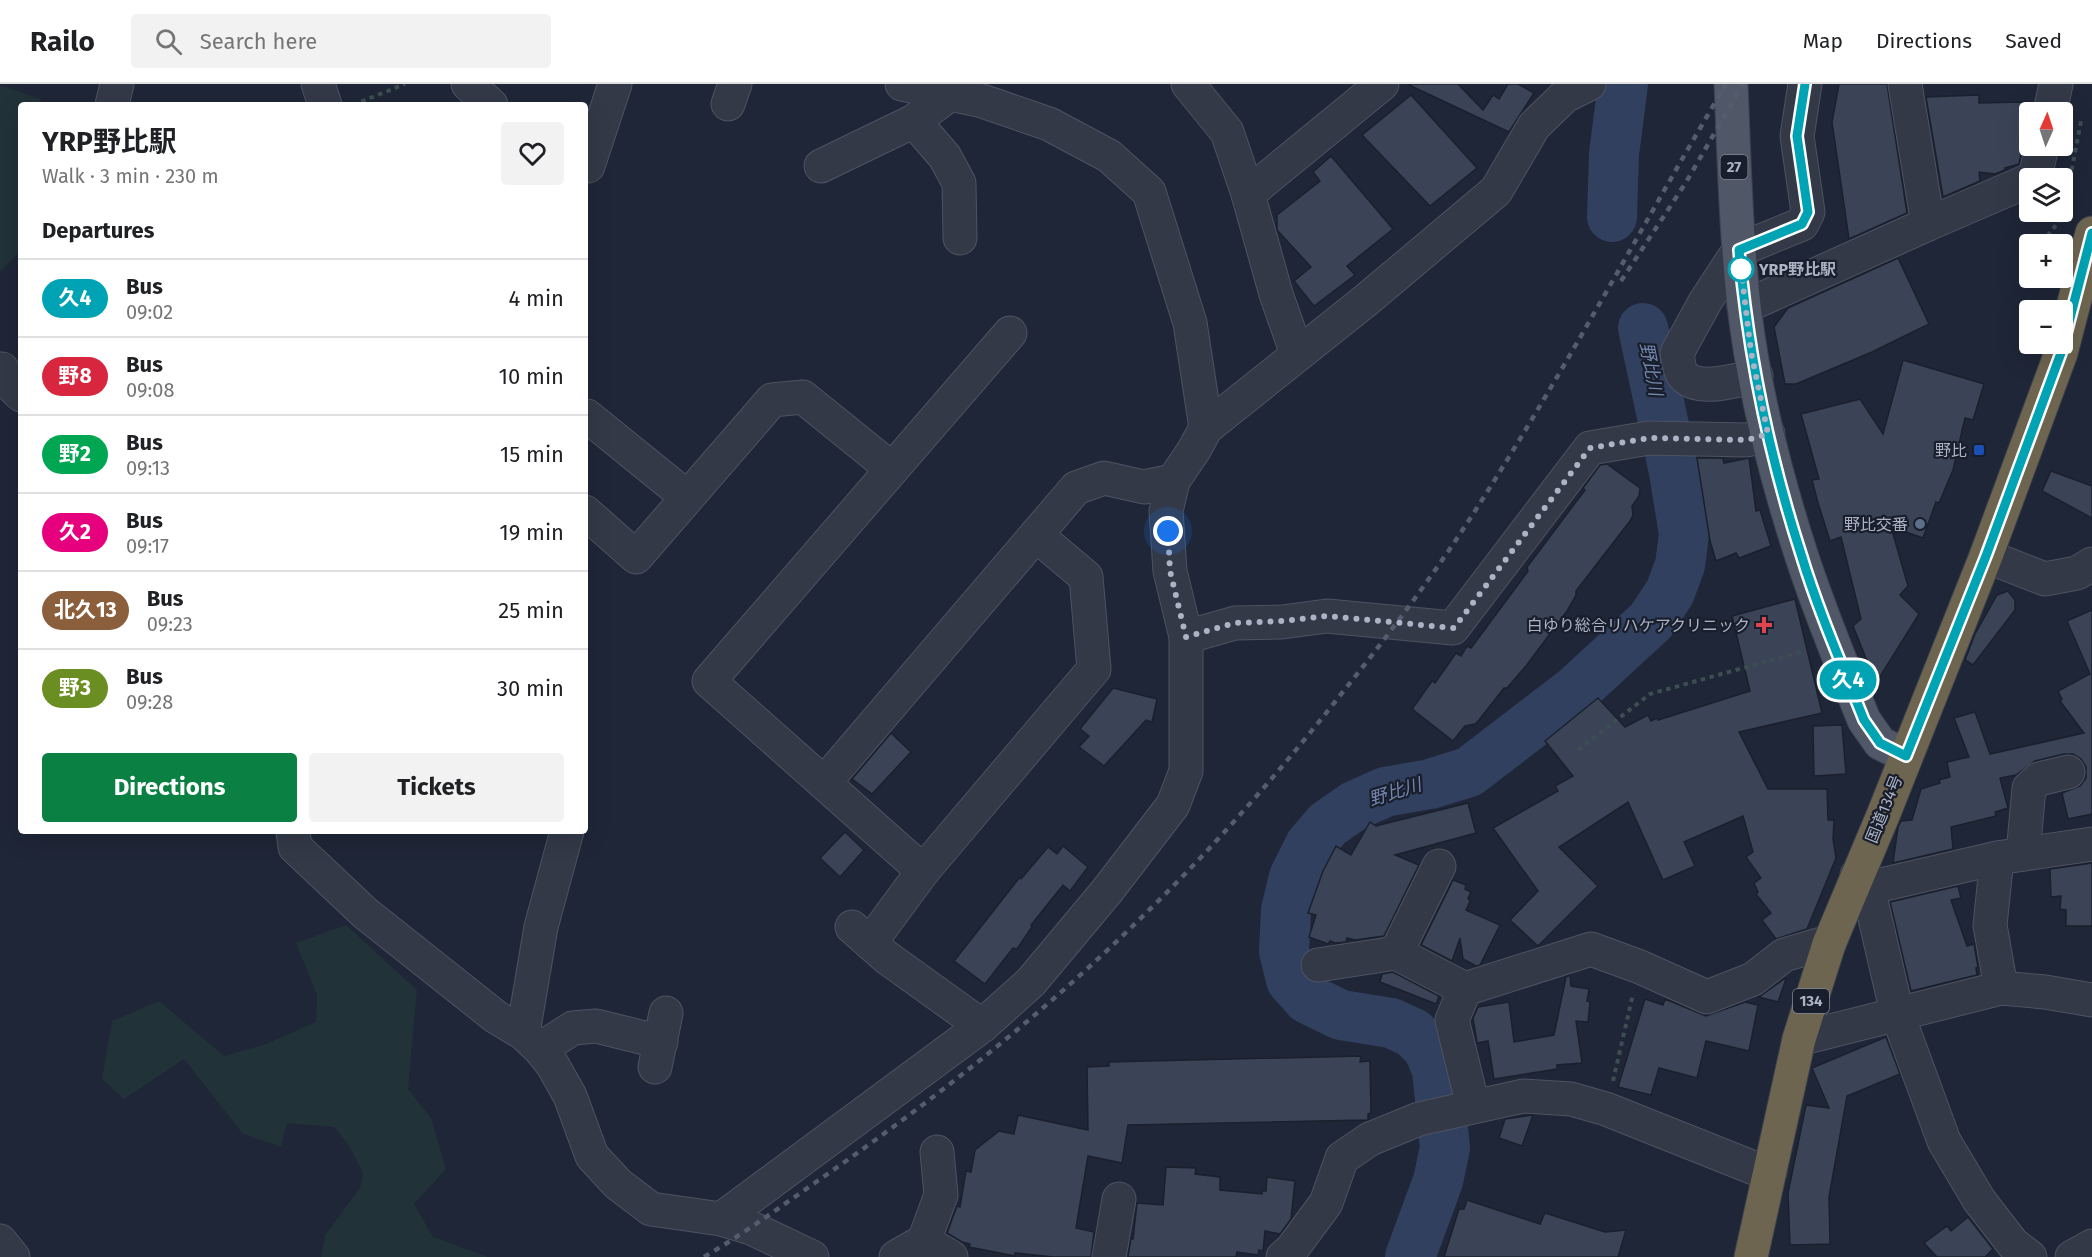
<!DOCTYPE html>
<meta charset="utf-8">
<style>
body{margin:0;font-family:"Fira Sans","Noto Sans JP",sans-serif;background:#f2f2f2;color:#202124;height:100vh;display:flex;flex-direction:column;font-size:22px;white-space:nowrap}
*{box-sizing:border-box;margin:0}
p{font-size:20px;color:#757577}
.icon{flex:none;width:33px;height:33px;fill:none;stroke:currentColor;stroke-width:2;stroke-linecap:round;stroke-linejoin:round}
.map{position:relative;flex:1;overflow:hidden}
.drawer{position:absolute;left:18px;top:18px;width:570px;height:732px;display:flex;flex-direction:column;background:#fff;border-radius:6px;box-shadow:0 6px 24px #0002}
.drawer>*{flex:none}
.badge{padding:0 12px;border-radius:20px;font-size:21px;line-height:39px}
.needle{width:39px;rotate:3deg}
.tools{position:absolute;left:2019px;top:18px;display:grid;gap:12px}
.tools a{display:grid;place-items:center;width:54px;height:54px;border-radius:6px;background:#fff;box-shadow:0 6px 24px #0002;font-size:30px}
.you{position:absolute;width:30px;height:30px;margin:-15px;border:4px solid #fff;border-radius:50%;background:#1a73e8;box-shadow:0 0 0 9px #1a73e833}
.map>.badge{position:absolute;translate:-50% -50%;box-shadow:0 0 0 3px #fff}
h2{padding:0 24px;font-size:22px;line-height:54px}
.round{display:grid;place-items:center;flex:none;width:63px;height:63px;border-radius:6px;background:#f2f2f2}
.overview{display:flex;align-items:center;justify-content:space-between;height:102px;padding:0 24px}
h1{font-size:28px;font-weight:700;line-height:45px}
.primary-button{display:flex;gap:12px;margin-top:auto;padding:12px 24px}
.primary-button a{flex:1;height:69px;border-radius:6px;background:#0b8043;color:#fff;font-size:24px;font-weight:700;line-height:69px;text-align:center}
.primary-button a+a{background:#f2f2f2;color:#202124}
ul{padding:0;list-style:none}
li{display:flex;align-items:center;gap:18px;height:78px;padding:0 24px;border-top:2px solid #e0e0e0}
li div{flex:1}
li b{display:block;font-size:22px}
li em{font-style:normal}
li .badge{min-width:66px;font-weight:700;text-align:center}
header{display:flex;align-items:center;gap:36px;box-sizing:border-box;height:84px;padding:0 30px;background:#fff;border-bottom:2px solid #e0e0e0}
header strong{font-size:28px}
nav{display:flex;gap:33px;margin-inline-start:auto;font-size:21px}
.search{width:420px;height:54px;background:#f2f2f2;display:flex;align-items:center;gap:15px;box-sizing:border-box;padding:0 21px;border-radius:6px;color:#757577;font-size:22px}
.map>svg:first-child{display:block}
.green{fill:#213238}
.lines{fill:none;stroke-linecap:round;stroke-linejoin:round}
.river{stroke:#32405f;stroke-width:50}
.building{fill:#3b4457;stroke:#1a202d;stroke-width:1.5}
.minor-casing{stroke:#4d5362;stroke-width:35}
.major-casing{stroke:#3c4251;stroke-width:35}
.highway-casing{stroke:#3a404e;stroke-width:35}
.path{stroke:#3c4e52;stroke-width:4;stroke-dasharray:4.5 4.5;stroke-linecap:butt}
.minor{stroke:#333947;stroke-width:33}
.major{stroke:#505767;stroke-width:33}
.highway{stroke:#6d6550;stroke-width:33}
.rail{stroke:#545c6e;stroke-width:4.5;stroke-dasharray:6 6;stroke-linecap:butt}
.line-casing{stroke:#fff;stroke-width:14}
.line{stroke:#00a3b4;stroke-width:9}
.walk{stroke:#adb3c4;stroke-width:6;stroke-dasharray:0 10.8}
.stop-dot{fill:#fff;stroke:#00a3b4;stroke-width:3}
.transit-dot{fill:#1a4fb4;stroke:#181e2b;stroke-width:2}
.service-dot{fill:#5c6f8a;stroke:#181e2b;stroke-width:2}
.health-dot{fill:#e0444e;stroke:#181e2b;stroke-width:2}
.labels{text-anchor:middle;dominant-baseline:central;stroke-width:4.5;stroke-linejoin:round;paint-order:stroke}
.shield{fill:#181e2b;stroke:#808696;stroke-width:1.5}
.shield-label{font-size:15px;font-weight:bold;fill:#adb3c4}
.stop-label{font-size:16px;font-weight:bold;fill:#adb3c4;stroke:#181e2b;text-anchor:start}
.poi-label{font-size:16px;fill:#adb3c4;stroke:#181e2b;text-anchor:end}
.street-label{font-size:16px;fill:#adb3c4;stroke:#181e2b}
.water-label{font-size:18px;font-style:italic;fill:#7486ad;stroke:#181e2b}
</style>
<header>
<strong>Railo</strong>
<div class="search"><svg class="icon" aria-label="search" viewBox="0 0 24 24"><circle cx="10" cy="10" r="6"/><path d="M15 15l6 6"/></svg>Search here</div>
<nav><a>Map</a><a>Directions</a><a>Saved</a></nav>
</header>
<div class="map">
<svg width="2092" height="1173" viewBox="0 0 2092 1173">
<rect width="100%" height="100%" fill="#1f2637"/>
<!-- green -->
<g class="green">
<path d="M 0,1 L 40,15 L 43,21 L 21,21 L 21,166 L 0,188 Z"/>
<path d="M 346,841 L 417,906 L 408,1005 L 431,1034 L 446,1085 L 414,1120 L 433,1153 L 488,1173 L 321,1173 L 325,1151 L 360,1104 L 363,1089 L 348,1060 L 334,1043 L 287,1039 L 281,1063 L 243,1050 L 184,975 L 124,1015 L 102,995 L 112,937 L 159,917 L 224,972 L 266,960 L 316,938 L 317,911 L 296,859 Z"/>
</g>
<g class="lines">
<!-- river -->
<g class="river">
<path d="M 1612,133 L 1614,70 L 1623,0"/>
<path d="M 1410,1173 L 1438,1097 L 1445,1064 L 1437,986 L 1428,964 L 1413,949 L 1391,939 L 1341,931 L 1308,915 L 1291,896 L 1284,867 L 1286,826 L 1294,793 L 1310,761 L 1328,740 L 1354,722 L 1385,708 L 1430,700 L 1469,688 L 1576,606 L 1651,537 L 1670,508 L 1680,481 L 1684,450 L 1674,388 L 1643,244"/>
</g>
</g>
<!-- building -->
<g class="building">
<path d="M 1407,0 L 1458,0 L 1483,26 L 1493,11 L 1499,15 L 1508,0 L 1518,0 L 1534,9 L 1509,48 Z"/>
<path d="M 1839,0 L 1887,0 L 1907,129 L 1849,155 L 1832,38 Z"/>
<path d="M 1411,11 L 1477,84 L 1430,122 L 1362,51 Z"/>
<path d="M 1979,11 L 1979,19 L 2026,18 L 2025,45 L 2029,46 L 2028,49 L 2024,58 L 2019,80 L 2005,84 L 2005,86 L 1995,90 L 1979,88 L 1980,97 L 1943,113 L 1926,13 Z"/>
<path d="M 1331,72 L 1393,145 L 1347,182 L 1355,191 L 1314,222 L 1294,197 L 1311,183 L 1277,146 L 1277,131 L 1320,97 L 1313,88 Z"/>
<path d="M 1898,174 L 1929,240 L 1872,268 L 1796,300 L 1785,300 L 1774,243 L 1788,224 Z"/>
<path d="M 1903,276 L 1984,300 L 1973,336 L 1965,334 L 1953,386 L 1939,419 L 1936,418 L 1923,454 L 1891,443 L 1908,502 L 1900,511 L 1919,530 L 1876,599 L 1853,542 L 1861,535 L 1841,453 L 1830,457 L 1818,419 L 1812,396 L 1819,395 L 1801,330 L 1860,315 L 1883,350 Z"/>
<path d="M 1697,374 L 1723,374 L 1724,379 L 1749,374 L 1756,427 L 1760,426 L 1771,462 L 1739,474 L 1736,469 L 1716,477 L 1710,457 Z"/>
<path d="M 1607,380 L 1640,404 L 1639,412 L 1632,422 L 1633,431 L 1630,437 L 1576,507 L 1576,511 L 1567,527 L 1526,582 L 1507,604 L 1504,604 L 1479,636 L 1475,640 L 1465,642 L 1453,657 L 1412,625 L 1432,597 L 1435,599 L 1456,569 L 1461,572 L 1467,562 L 1471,564 L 1528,487 L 1527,483 L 1585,406 L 1583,404 L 1600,381 Z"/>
<path d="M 2051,387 L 2092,402 L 2092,434 L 2042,407 Z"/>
<path d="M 2008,507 L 2015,516 L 2015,526 L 1973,581 L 1965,576 L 1975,550 L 1997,511 Z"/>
<path d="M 1795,515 L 1822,629 L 1739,648 L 1768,705 L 1827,705 L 1828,736 L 1834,736 L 1833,755 L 1836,774 L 1807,845 L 1776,855 L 1762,836 L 1771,829 L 1756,810 L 1758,808 L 1754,799 L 1761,794 L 1746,773 L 1753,768 L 1743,732 L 1684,758 L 1695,782 L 1663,796 L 1628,718 L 1559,763 L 1598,802 L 1538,862 L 1510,836 L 1538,807 L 1493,744 L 1558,707 L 1555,702 L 1573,692 L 1545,657 L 1598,614 L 1625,643 L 1648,631 L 1651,637 L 1657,634 L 1658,636 L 1750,607 L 1732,532 Z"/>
<path d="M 2092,526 L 2092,730 L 2068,735 L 2062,709 L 2080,702 L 2086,694 L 2086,683 L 2081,675 L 2073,670 L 2064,670 L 2035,677 L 2016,691 L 2000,694 L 2008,724 L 1995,728 L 1996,732 L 1951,743 L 1953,765 L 1893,779 L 1898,743 L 1901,737 L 1912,736 L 1921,705 L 1940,699 L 1939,696 L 1950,693 L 1947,678 L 1969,673 L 1954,634 L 1975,628 L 1990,670 L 2084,649 L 2060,617 L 2062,615 L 2058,607 L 2090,590 L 2067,537 Z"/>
<path d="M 1113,604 L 1157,615 L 1152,638 L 1146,636 L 1104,682 L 1079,663 L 1089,652 L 1080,645 Z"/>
<path d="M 1842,641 L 1846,690 L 1814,692 L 1813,642 Z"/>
<path d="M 891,649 L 911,668 L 872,710 L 852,695 Z"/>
<path d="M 1468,719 L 1476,749 L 1395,771 L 1419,781 L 1384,852 L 1355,856 L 1347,854 L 1346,858 L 1335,859 L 1330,857 L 1328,860 L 1309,853 L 1316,831 L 1308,829 L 1323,787 L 1336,762 L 1351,771 L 1370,738 L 1376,742 Z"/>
<path d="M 845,748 L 864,766 L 840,793 L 820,774 Z"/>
<path d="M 1063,762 L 1088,783 L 1070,807 L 1063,801 L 1031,841 L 1032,843 L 1017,865 L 1013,864 L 985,900 L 954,877 L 1020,793 L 1021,795 L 1048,763 L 1057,770 Z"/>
<path d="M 2092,779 L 2092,842 L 2066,842 L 2066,826 L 2060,825 L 2061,812 L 2051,813 L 2050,785 Z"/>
<path d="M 1453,796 L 1466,801 L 1465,805 L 1471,808 L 1468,814 L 1470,817 L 1466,826 L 1500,841 L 1480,881 L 1476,882 L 1463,875 L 1460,854 L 1452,877 L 1421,861 Z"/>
<path d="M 1958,802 L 1961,814 L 1951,816 L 1967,862 L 1974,860 L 1978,883 L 1976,884 L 1977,891 L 1911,907 L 1890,818 Z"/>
<path d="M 1393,888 L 1439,912 L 1436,920 L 1380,898 L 1382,890 Z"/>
<path d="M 1570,891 L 1571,902 L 1589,905 L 1587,917 L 1590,918 L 1588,938 L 1576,937 L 1582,979 L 1557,981 L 1557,985 L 1494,995 L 1488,957 L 1477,959 L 1473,934 L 1478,923 L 1509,918 L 1514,958 L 1554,951 L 1566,893 Z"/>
<path d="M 1784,895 L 1786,895 L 1778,918 L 1759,913 Z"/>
<path d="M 1645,915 L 1663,921 L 1665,915 L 1706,932 L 1745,918 L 1758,921 L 1749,967 L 1706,957 L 1697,994 L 1659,984 L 1651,1011 L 1618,1003 Z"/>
<path d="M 1886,953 L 1900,990 L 1847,1012 L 1829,1113 L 1830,1160 L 1790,1161 L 1788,1109 L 1806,1021 L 1829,1024 L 1812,984 Z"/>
<path d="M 1361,972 L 1360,978 L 1370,977 L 1371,1029 L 1368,1030 L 1368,1036 L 1128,1041 L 1122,1079 L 1088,1072 L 1076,1144 L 1094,1148 L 1091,1173 L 1053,1173 L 1015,1169 L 1015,1172 L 969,1163 L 970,1160 L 962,1158 L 947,1149 L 957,1122 L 960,1123 L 966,1087 L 971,1088 L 975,1066 L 999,1047 L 1014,1050 L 1018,1031 L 1088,1046 L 1087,983 L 1109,982 L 1109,978 Z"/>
<path d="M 1533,1031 L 1522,1062 L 1499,1054 L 1505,1035 Z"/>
<path d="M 1166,1083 L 1196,1084 L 1195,1090 L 1220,1093 L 1220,1106 L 1262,1110 L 1262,1107 L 1266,1107 L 1267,1093 L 1295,1097 L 1291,1135 L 1280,1150 L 1265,1147 L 1263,1167 L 1259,1166 L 1258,1171 L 1237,1168 L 1236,1173 L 1128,1173 L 1131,1154 L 1133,1155 L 1137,1119 L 1163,1121 Z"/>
<path d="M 1467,1116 L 1540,1140 L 1545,1129 L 1605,1148 L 1626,1146 L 1618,1173 L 1444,1173 L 1459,1125 L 1464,1125 Z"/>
<path d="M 1968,1133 L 1993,1165 L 1985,1173 L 1937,1173 L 1924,1159 L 1947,1142 L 1951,1147 Z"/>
</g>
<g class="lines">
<defs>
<g id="minor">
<path d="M 318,0 L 325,21"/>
<path d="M 468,0 L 491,21"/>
<path d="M 902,0 L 979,16 L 1049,40 L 1109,72 L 1149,108 L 1190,239 L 1206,344"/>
<path d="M 1188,0 L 1227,48 L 1248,110 L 1276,210 L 1297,270"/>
<path d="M 728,20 L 735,0"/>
<path d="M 112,21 L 117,0"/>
<path d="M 2050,28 L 2056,0"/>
<path d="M 914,37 L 945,73 L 959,99 L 960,154"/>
<path d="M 585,80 L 588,82 L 615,0"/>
<path d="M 821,82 L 914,37 L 950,10"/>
<path d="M 2032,94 L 2035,93 L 2042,62"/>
<path d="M 1248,110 L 1382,0"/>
<path d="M 1928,140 L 2030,96"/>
<path d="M 1744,223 L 1928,140 L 1905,0"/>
<path d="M 2,285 L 9,299 L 21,311"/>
<path d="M 1756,292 C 1737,296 1698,309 1683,291 C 1679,286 1678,275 1677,269 L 1705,218 L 1739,166 L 1802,140 L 1808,128 L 1797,52 L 1805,0"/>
<path d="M 585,334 L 587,332 L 687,413"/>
<path d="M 585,428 L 636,473 L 772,316 L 803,313 L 892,385"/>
<path d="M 1986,472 L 2045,495 L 2077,489 L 2092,480"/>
<path d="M 1186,553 L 1235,539 L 1282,538 L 1327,532 L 1453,544 L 1590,364 L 1649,354 L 1747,356 L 1768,350"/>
<path d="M 824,699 L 1076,404 L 1104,394 L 1144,403 L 1173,397"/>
<path d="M 293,747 L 295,763 L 365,829 L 496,933 L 523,949 L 540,965 L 552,980 L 570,1012 L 592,1072 L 618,1100 L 651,1125 L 721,1135 L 751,1144 L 812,1173"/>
<path d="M 2023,770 L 2029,704 L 2039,695 L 2068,688"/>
<path d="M 1997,774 L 1990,841 L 2001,904"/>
<path d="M 923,787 L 709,597 L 1010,249"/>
<path d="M 1857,791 L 1868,804 L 1897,929 L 1944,1057 L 1979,1116 L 2013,1160 L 2030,1173"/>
<path d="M 1868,804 L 1997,774 L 2092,760"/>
<path d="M 852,843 L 886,873 L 982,942"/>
<path d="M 870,859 L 923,787 L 1094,585 L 1086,493 L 1036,451"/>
<path d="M 1396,869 L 1439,782"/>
<path d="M 1318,881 L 1396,869 L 1465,905"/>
<path d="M 523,949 L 541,843 L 567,747"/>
<path d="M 1799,955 L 2001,904 L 2045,908 L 2092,916"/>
<path d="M 540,965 L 573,944 L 596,942 L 661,958"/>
<path d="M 655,983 L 666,929"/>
<path d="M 1473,1022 L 1452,936 L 1465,905 L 1591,865 L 1640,883 L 1707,913 L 1753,895 L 1784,871 L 1818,861 L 1829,860"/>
<path d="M 721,1135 L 982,942 L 1031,898 L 1107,807 L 1173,721 L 1186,687 L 1186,553 L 1170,487 L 1166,427 L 1173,397 L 1194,366 L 1206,344 L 1365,217 L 1496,107 L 1534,42 L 1565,12 L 1589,0"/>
<path d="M 0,1157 L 13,1173"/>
<path d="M 924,1157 L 941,1111 L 937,1068"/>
<path d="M 896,1173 L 924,1157 L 951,1173"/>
<path d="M 1109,1173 L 1119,1115"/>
<path d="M 1283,1173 L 1292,1165 L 1326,1119 L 1342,1074 L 1370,1055 L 1419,1035 L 1523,1012 L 1571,1015 L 1606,1025 L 1754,1084 L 1770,1088"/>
<path d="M 2072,1173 L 2092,1162"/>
</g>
<path id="major" d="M 1731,0 C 1734,74 1736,149 1744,222 C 1754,306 1775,390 1801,470 C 1819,526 1842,581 1864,636 L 1880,659 L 1906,672"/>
<path id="highway" d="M 1751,1173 L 1799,955 L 1829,860 L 1884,729 L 1986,472 L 2061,269 L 2092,149"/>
</defs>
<!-- minor casing -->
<use href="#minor" class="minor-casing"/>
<!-- major casing -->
<use href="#major" class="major-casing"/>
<!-- highway casing -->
<use href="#highway" class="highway-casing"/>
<!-- path -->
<g class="path">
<path d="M 353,21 L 405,0"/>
<path d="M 2042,159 L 2063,132 L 2081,37"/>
<path d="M 1578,666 L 1650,610 L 1804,567"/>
<path d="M 1613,997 L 1633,910"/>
</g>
<!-- minor -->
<use href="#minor" class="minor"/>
<!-- major -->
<use href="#major" class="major"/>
<!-- highway -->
<use href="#highway" class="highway"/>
<!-- rail -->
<g class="rail">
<path d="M 1621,197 L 1685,100 L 1743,0"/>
<path d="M 704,1173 C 743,1150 779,1124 816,1098 C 933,1017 1046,928 1147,828 C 1217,760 1282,685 1342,609 C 1383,558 1423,505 1460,450 C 1556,304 1637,150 1726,0"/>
</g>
</g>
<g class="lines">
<defs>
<path id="line" d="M 1805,0 L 1797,52 L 1808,128 L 1802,140 L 1739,166 C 1748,269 1769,371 1801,470 C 1818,526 1842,581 1864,636 L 1880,659 L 1906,672 L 1986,472 L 2061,269 L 2092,149"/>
</defs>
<!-- line casing -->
<use href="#line" class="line-casing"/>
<!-- line -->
<use href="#line" class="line"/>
<!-- walk -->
<path class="walk" d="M 1168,447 L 1170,487 L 1186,553 L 1235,539 L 1282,537 L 1327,532 L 1454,544 L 1590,364 L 1649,354 L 1747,356 L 1768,350 L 1751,268 L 1741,185"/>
</g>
<!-- markers -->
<circle class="stop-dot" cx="1741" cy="185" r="12"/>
<rect class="transit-dot" x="1973" y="360" width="12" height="12" rx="3"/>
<circle class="service-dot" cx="1920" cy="440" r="6"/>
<path class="health-dot" d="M1761 532h6v6h6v6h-6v6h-6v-6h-6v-6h6z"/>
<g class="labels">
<!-- shield labels -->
<g class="shield">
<rect x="1720.5" y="71" width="27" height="24" rx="4.5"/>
<rect x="1793" y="905" width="36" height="24" rx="4.5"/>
</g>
<g class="shield-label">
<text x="1734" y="83">27</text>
<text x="1811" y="917">134</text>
</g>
<!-- stop labels -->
<g class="stop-label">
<text x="1759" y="185">YRP野比駅</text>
</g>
<!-- poi labels -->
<g class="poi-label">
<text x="1967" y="366">野比</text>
<text x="1908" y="440">野比交番</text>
<text x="1750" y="541">白ゆり総合リハケアクリニック</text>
</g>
<!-- street labels -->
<g class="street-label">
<text transform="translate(1884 725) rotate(-68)">国道134号</text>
</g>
<!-- water labels -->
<g class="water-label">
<text transform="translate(1651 285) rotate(79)">野比川</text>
<text transform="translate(1395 708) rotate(-17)">野比川</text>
</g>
</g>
</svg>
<div class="tools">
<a><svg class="needle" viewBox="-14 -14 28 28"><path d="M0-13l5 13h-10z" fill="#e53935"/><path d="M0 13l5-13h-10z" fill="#757577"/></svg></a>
<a><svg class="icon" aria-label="layers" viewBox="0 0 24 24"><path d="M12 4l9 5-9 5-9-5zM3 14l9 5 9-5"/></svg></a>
<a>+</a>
<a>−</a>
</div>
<div class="you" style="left:1168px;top:447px"></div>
<b class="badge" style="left:1848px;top:596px;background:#00a3b4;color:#fff">久4</b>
<section class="drawer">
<div class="overview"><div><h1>YRP野比駅</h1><p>Walk · 3 min · 230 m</p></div><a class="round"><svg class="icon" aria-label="heart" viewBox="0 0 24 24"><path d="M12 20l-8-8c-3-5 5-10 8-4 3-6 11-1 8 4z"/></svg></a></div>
<h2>Departures</h2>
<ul>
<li><span class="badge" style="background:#00a3b4;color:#fff">久4</span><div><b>Bus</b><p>09:02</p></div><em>4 min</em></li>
<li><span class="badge" style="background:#d7263d;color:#fff">野8</span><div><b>Bus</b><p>09:08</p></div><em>10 min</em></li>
<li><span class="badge" style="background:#00a651;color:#fff">野2</span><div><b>Bus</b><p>09:13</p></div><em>15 min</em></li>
<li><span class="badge" style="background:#e6007e;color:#fff">久2</span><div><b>Bus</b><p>09:17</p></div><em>19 min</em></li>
<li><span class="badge" style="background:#8b5e3c;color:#fff">北久13</span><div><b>Bus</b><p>09:23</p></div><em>25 min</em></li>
<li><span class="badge" style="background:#6b8e23;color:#fff">野3</span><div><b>Bus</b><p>09:28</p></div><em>30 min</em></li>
</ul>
<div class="primary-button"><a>Directions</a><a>Tickets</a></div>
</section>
</div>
